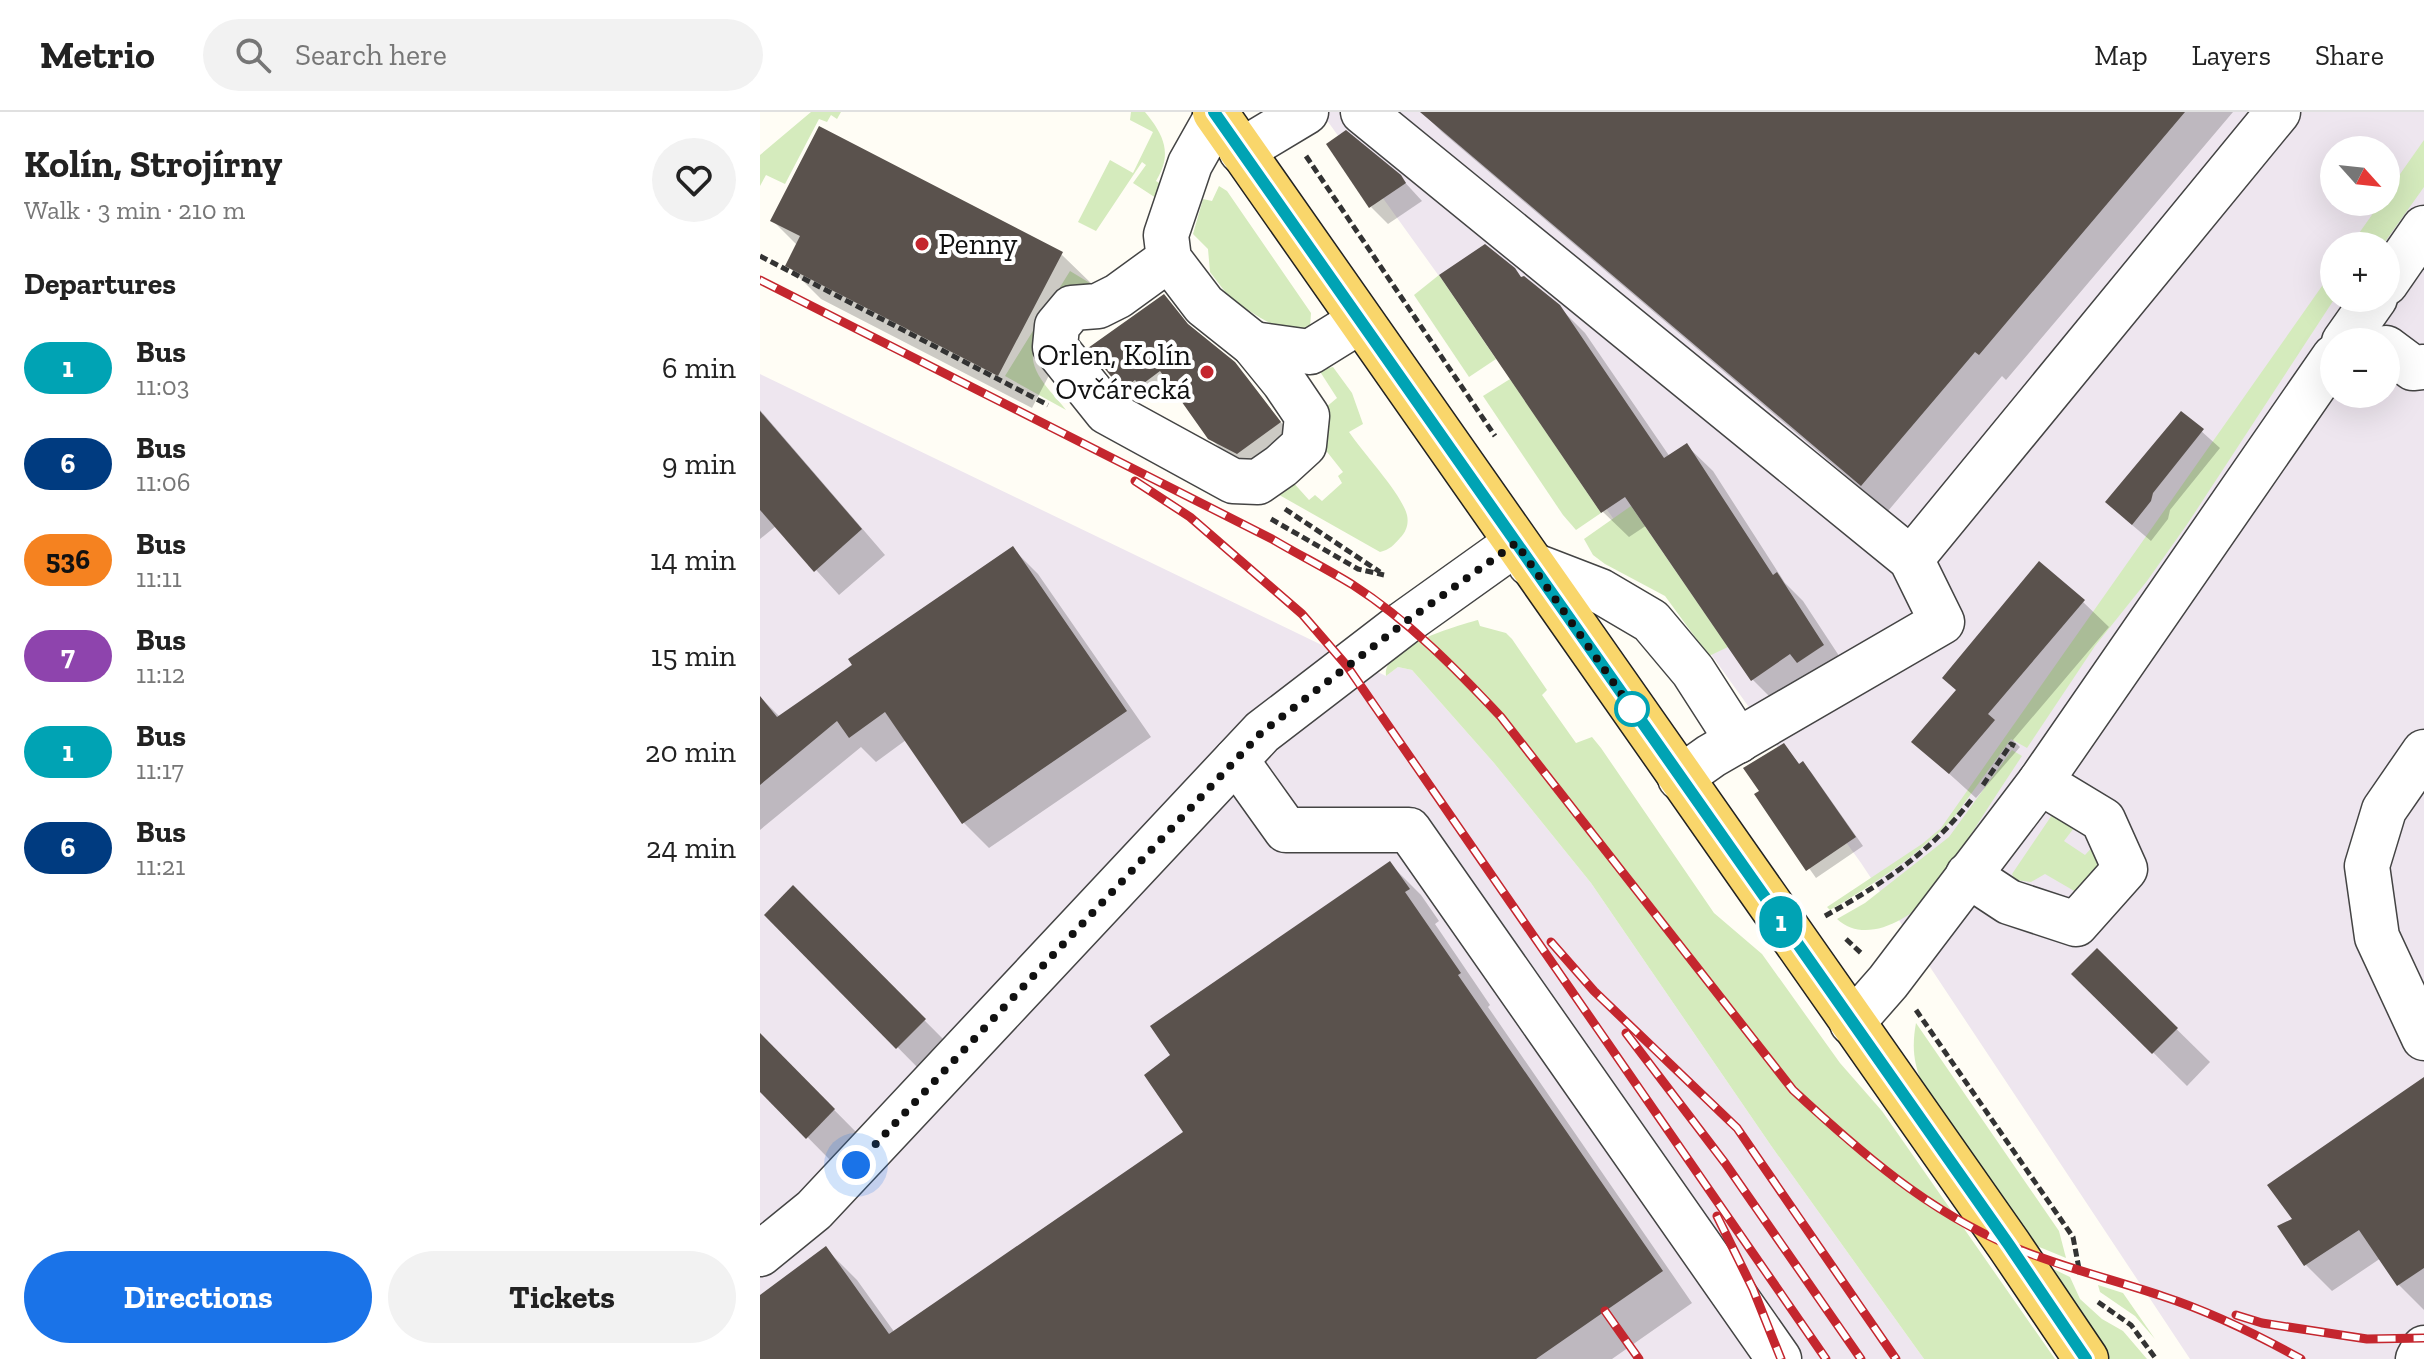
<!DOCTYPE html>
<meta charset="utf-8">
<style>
body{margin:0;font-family:"Zilla Slab",serif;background:#f2f2f2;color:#222;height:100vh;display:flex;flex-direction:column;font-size:30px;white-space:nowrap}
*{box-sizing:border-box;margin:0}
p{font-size:26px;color:#767676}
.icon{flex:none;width:44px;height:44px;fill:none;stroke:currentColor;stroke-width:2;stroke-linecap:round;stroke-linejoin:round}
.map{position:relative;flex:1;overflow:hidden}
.drawer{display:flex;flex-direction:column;background:#fff;width:760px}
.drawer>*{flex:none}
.badge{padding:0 16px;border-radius:26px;font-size:28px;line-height:52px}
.needle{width:52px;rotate:117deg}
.fabs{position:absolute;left:1560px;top:24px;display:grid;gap:16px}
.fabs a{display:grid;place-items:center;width:80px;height:80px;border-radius:50%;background:#fff;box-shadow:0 8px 32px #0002;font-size:40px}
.you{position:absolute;width:40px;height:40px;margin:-20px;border:6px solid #fff;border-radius:50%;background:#1a73e8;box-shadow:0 0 0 12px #1a73e833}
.map>.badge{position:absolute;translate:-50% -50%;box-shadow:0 0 0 4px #fff}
h2{padding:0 24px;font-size:30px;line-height:72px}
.round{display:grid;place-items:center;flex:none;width:84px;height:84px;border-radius:42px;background:#f2f2f2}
.summary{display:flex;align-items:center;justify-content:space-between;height:136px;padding:0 24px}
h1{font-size:38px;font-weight:700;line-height:60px}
.action{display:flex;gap:16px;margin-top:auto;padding:16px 24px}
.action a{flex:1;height:92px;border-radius:48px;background:#1a73e8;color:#fff;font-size:32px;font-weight:700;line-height:92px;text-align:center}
.action a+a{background:#f2f2f2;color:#222}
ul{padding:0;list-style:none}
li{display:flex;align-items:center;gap:24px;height:96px;padding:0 24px}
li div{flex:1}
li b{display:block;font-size:30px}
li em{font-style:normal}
li .badge{min-width:88px;font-weight:700;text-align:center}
header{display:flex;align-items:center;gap:48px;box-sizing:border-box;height:112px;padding:0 40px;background:#fff;border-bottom:2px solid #e0e0e0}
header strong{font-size:38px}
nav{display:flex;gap:44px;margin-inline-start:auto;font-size:28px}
.search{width:560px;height:72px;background:#f2f2f2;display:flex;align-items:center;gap:20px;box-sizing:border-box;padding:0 28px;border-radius:44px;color:#767676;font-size:30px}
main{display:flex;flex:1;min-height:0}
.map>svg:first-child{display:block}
.industrial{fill:#eee6ef;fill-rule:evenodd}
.green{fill:#d5ebbd}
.shadow{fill:#0003}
.building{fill:#5a524d}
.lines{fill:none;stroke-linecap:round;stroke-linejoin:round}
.minor-casing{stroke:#444;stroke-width:47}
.major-casing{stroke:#222;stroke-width:47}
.path{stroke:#333;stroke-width:5;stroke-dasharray:8 4;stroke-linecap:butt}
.minor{stroke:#fff;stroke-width:44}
.major{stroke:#f9d66b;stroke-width:44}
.rail-casing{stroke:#c4262e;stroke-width:9}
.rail{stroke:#fff;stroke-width:6;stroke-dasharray:18;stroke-linecap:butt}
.line-casing{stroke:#fff;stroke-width:18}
.line{stroke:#00a3b4;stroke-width:12}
.walk{stroke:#111;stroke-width:8;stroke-dasharray:0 14.4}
.poi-dot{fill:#c4262e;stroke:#fff;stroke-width:3}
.stop-dot{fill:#fff;stroke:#00a3b4;stroke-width:4}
.labels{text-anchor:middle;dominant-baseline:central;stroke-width:8;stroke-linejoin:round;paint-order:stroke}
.poi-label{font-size:30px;fill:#111;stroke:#fff;text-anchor:start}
</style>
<header>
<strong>Metrio</strong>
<div class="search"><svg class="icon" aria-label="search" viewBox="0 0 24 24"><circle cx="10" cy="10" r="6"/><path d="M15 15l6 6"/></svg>Search here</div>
<nav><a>Map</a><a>Layers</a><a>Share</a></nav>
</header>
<main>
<section class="drawer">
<div class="summary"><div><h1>Kolín, Strojírny</h1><p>Walk · 3 min · 210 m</p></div><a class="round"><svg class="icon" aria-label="heart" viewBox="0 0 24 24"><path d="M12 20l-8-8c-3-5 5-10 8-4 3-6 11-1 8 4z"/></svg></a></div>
<h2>Departures</h2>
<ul>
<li><span class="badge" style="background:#00a3b4;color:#fff">1</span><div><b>Bus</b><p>11:03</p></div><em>6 min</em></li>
<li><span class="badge" style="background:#003b80;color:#fff">6</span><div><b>Bus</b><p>11:06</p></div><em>9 min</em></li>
<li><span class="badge" style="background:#f58220;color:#111">536</span><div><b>Bus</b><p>11:11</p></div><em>14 min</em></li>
<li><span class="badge" style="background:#8e44ad;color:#fff">7</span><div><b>Bus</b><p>11:12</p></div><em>15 min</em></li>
<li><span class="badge" style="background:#00a3b4;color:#fff">1</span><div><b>Bus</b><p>11:17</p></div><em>20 min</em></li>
<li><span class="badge" style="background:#003b80;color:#fff">6</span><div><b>Bus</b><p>11:21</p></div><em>24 min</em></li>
</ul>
<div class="action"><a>Directions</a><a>Tickets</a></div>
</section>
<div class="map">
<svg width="1664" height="1247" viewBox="0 0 1664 1247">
<rect width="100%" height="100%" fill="#fffdf5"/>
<!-- industrial -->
<g class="industrial">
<path d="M 561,0 L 1664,0 L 1664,1247 L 1430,1247 L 1101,751 ZM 1574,38 L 1626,38 L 1626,90 L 1574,90 ZM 1574,134 L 1626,134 L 1626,186 L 1574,186 ZM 1574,230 L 1626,230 L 1626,282 L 1574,282 Z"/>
<path d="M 0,262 L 626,564 L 638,555 L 652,558 L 734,651 L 831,771 L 1012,1035 L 1164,1247 L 0,1247 Z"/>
</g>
<!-- green -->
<g class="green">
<path d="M 51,0 L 81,0 L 77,7 L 71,3 L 67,10 L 59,7 L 25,72 L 6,63 L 0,74 L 0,43 Z"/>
<path d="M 371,0 L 385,0 C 404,23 413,42 396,69 L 404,74 L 396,86 L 373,71 L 386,53 L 382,50 L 336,119 L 318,110 L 350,48 L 373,61 L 393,20 L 370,8 Z"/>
<path d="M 1664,28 L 1664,75 L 1622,134 L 1590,134 L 1621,90 L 1626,90 L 1626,82 Z"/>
<path d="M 459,74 L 467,79 L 551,201 L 550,216 C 525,223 509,211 488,198 L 482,202 L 450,160 L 448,137 L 433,122 L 443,87 L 452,89 Z"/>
<path d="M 1574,157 L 1575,186 L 1428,411 L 1387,469 L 1335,534 L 1267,636 L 1251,627 L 1192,708 C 1156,745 1114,772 1070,798 L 1067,795 L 1162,732 L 1181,716 Z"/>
<path d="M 310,159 L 338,176 C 314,194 259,221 276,258 C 282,272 296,285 306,298 L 245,264 Z"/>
<path d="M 679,163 L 736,247 L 709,265 L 654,183 Z"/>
<path d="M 573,255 L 592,281 L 603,312 L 589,320 C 603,341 642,382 647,403 C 649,412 646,420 640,426 C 634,433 629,438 620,440 L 514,380 L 531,368 L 549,388 L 555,383 L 562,389 L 582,371 L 578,364 L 583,360 L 564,336 C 570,322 565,313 559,301 L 577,286 L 559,258 Z"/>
<path d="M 750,267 L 841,401 L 816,418 L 803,403 L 723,284 Z"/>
<path d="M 871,394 L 968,535 L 949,544 L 905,484 L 845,452 L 833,443 L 824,427 Z"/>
<path d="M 718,508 L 720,514 L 746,521 L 752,527 L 787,578 L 782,583 L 816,631 L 832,625 L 841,636 L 954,801 L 1002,842 L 1080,951 L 1122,999 L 1295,1247 L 1164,1247 L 1012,1035 L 831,771 L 734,651 L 652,558 L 638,555 L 626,564 C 622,535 696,514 718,508 Z"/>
<path d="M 1252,638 L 1262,644 C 1241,675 1221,707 1201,738 C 1191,753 1182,772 1170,785 C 1148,808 1105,833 1077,807 L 1105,791 L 1189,725 Z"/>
<path d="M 1294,700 L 1317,712 L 1304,729 L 1325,743 L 1337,730 L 1347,739 L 1328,787 L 1285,762 L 1271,770 L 1255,768 L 1252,762 Z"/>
<path d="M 1156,911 L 1299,1119 L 1306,1146 L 1272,1132 L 1162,971 C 1153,950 1152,933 1156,911 Z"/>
<path d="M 1285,1153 L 1310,1165 L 1320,1187 L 1342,1207 L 1363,1219 L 1387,1247 L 1350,1247 Z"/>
<path d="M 1338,1173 L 1363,1181 L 1395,1227 L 1375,1204 L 1340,1180 Z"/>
</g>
<!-- shadow -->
<g class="shadow">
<path d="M 662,0 L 1473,0 L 1246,268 L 1242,264 L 1128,399 L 682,20 Z"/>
<path d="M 640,65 L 662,89 L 628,112 L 611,95 Z"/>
<path d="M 13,109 L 301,142 L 335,175 L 272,296 L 61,187 L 28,154 L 38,134 Z"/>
<path d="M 682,164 L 763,167 L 798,194 L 825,221 L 910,345 L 927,334 L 953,359 L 1025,471 L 1043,489 L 1089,559 L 1019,594 L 993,568 L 887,413 L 869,425 L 843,400 Z"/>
<path d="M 433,219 L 485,263 L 530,322 L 488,352 L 461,337 L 450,326 L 410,270 L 392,283 L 386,278 L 374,287 L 363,277 Z"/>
<path d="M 0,298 L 125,443 L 79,483 L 16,414 L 0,427 Z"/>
<path d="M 1421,301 L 1460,336 L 1410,398 L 1408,407 L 1391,429 L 1365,407 Z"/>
<path d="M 252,436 L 278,462 L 391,625 L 229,736 L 204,711 L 146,628 L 116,650 L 101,635 L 0,718 L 0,585 L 20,605 Z"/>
<path d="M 1323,490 L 1349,515 L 1253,628 L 1260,635 L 1216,686 L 1154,630 Z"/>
<path d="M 1024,633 L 1040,653 L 1043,652 L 1051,660 L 1103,734 L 1056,766 L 997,683 L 1001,680 Z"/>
<path d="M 630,752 L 661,783 L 679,809 L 675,812 L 730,893 L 728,895 L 932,1191 L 852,1247 L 0,1247 L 0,1186 L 66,1137 L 97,1168 L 135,1221 L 425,1020 L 413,944 Z"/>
<path d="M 33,776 L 190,934 L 163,961 L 7,803 Z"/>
<path d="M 1337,839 L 1450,950 L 1427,974 L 1314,862 Z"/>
<path d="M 0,923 L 100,1024 L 73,1051 L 0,977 Z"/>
<path d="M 1664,976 L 1664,1198 L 1639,1173 L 1621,1146 L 1572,1179 L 1546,1153 L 1520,1115 L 1535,1108 Z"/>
</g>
<!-- building -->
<g class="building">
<path d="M 660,0 L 1425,0 L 1219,243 L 1215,240 L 1101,374 Z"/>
<path d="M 59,14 L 303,140 L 238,264 L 25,154 L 40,124 L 10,109 Z"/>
<path d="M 586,18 L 641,63 L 646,71 L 609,96 L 566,32 Z"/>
<path d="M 725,132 L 755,156 L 761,165 L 764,164 L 800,193 L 904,346 L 927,331 L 1013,463 L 1017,460 L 1064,533 L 1037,551 L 1030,542 L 991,569 L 865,385 L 841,401 L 679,163 Z"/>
<path d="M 404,182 L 428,212 L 475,250 L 521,310 L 477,342 L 448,327 L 400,259 L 380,274 L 375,268 L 362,278 L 328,236 Z"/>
<path d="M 0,299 L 102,417 L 54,460 L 0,398 Z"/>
<path d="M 1421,299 L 1444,317 L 1393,381 L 1391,389 L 1372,413 L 1345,390 Z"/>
<path d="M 253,434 L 367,599 L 202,712 L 125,600 L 89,626 L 77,609 L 0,673 L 0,584 L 17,605 L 92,553 L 88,547 Z"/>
<path d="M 1279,449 L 1325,488 L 1228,602 L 1235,608 L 1189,662 L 1151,630 L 1196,578 L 1182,566 Z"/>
<path d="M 1024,631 L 1039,652 L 1043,649 L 1096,725 L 1046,759 L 994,682 L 999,679 L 983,656 Z"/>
<path d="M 630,749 L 650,777 L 645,780 L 701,861 L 698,863 L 903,1159 L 776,1247 L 0,1247 L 0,1183 L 66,1134 L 129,1222 L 423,1020 L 384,963 L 410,943 L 390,914 Z"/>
<path d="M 33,773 L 166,907 L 136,937 L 4,803 Z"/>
<path d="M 1337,836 L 1418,916 L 1392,942 L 1311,862 Z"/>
<path d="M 0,921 L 75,997 L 46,1027 L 0,980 Z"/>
<path d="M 1664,965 L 1664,1156 L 1637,1174 L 1599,1118 L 1544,1154 L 1517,1114 L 1532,1107 L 1507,1073 Z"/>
</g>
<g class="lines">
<defs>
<g id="minor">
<path d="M 603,0 L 1151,447 L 1182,510 L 951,644 L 920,666"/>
<path d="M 481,39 L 546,0"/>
<path d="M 409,147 L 358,184 L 338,194 L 312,196 L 297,214 L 295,235 L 347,300 L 473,369 L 498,370 L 521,354 L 544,333 L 547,304 L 524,270 L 493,232 L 444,193 L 409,147 L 406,123 L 430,52 L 457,4"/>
<path d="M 1626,171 L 1664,116"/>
<path d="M 1584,230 L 1615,186"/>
<path d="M 493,232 L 550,240 L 600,209"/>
<path d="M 1626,236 L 1653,256 L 1664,255"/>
<path d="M 1151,447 L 1518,0"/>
<path d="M 770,452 L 840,479 L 891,509 L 933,559 L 978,629"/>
<path d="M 1664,640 L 1624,698 L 1607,754 L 1617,825 L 1664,926"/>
<path d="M 476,648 L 526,718 L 649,718 L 1019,1247"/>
<path d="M 1208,763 L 1249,790 L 1316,812 L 1365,757 L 1343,708 L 1280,670"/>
<path d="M 1092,911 L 1128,870 L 1280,670 L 1574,245"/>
<path d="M 0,1142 L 54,1098 L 502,620 L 644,511 L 756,431"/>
<path d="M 1658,1247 L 1664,1236"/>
</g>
<path id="major" d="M 455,0 L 1249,1133 L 1326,1247"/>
</defs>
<!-- minor casing -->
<use href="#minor" class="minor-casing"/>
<!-- major casing -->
<use href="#major" class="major-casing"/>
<!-- path -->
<g class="path">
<path d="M 546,44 L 735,324"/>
<path d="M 0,144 L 288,293"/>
<path d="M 525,397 L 620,460"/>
<path d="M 511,407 L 598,457 L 624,463"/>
<path d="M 1223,673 L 1251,632 L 1255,634"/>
<path d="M 1065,804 C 1124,771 1171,740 1212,687"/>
<path d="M 1086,827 L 1102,842"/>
<path d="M 1156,898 L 1313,1125 L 1320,1162"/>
<path d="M 1338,1190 L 1371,1213 L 1396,1247"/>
</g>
<!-- minor -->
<use href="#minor" class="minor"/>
<!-- major -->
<use href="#major" class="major"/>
<defs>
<g id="rail">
<path d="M 0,168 L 512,427 C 539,443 567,457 593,473 C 649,509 696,557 741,605 L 1033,978 C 1099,1039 1167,1099 1251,1134 C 1300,1155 1352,1167 1402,1184 C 1451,1200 1496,1222 1541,1247"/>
<path d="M 375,369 L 430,405 L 542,502 L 587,554 L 1066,1247"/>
<path d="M 791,830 L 834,879 L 977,1016 L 1136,1247"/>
<path d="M 866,921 L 965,1051 L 1101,1247"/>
<path d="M 957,1104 L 993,1177 L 1021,1247"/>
<path d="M 845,1199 L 879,1247"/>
<path d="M 1476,1203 L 1502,1211 L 1607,1227 L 1664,1226"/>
</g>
</defs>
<!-- rail casing -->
<use href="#rail" class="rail-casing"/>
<!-- rail -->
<use href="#rail" class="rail"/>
</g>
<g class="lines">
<defs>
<path id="line" d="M 454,0 L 1249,1133 L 1326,1247"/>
</defs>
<!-- line casing -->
<use href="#line" class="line-casing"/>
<!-- line -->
<use href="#line" class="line"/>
<!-- walk -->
<path class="walk" d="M 96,1053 L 502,620 L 644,511 L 756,431 L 872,597"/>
</g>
<!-- markers -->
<g class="poi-dot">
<circle cx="162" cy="132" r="8"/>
<circle cx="447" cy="260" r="8"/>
</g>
<circle class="stop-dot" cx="872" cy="597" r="16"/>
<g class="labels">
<!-- poi labels -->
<g class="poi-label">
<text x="178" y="132">Penny</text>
<text x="431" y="243" text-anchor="end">Orlen, Kolín<tspan x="431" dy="34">Ovčárecká</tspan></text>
</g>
</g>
</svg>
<div class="fabs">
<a><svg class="needle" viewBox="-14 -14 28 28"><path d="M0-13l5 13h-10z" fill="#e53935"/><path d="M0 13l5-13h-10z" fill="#767676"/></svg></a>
<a>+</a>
<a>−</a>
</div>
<div class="you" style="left:96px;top:1053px"></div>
<b class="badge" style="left:1021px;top:810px;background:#00a3b4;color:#fff">1</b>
</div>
</main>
